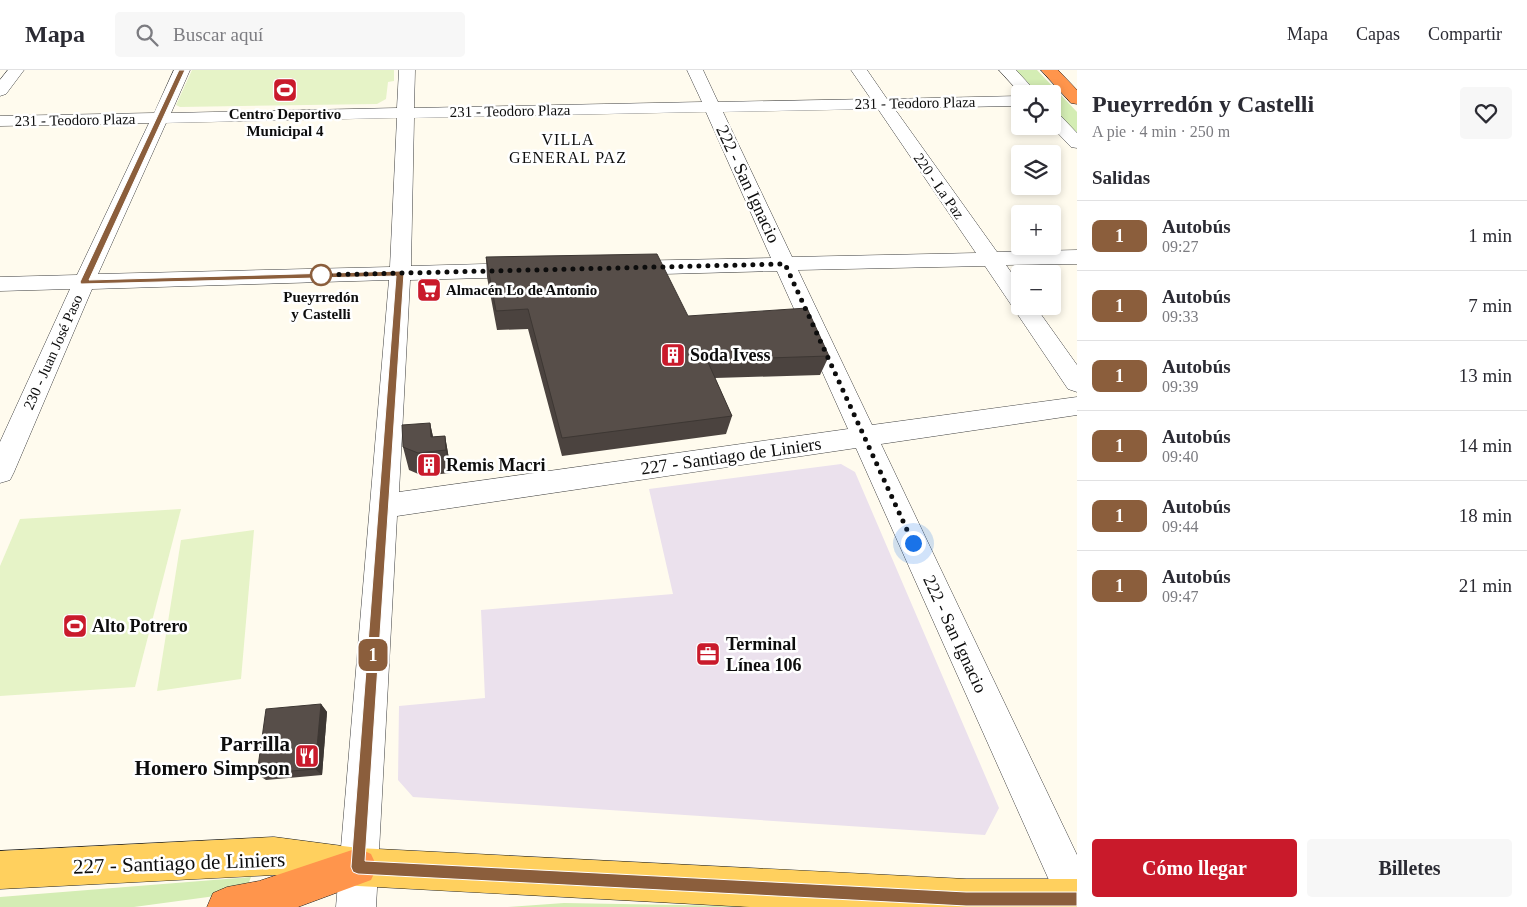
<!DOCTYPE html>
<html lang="es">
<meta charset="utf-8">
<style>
body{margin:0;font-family:"Times New Roman",serif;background:#f7f7f7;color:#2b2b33;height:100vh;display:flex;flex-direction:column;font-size:19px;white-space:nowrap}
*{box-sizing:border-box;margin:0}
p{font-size:16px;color:#7c7c81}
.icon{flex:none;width:28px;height:28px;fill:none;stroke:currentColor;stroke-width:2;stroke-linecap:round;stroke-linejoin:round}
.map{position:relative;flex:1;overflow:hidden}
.side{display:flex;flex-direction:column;background:#fff;width:450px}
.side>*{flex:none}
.badge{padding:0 10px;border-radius:8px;font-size:18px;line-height:32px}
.tools{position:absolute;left:1011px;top:15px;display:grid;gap:10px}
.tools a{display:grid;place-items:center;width:50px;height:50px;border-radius:5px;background:#fff;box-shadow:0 2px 8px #0003;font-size:25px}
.you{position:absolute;width:25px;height:25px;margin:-12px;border:4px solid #fff;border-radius:50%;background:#1a73e8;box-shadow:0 0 0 8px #1a73e833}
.map>.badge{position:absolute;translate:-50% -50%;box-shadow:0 0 0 2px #fff}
h2{padding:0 15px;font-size:19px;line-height:45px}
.round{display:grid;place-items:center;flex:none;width:52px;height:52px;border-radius:5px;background:#f7f7f7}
.head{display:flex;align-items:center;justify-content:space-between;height:85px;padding:0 15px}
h1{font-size:24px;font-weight:700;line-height:38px}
.primary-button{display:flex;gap:10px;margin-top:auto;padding:10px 15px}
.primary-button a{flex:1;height:58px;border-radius:5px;background:#c91a2b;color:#fff;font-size:20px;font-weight:700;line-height:58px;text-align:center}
.primary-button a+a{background:#f7f7f7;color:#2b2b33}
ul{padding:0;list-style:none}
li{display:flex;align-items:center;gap:15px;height:70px;padding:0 15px;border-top:1px solid #e1e1e2}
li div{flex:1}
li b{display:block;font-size:19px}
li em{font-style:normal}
li .badge{min-width:55px;font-weight:700;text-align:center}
header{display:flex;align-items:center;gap:30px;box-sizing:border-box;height:70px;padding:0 25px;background:#fff;border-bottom:1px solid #e1e1e2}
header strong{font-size:24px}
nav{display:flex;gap:28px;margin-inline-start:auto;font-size:18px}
.search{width:350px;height:45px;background:#f7f7f7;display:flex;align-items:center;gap:12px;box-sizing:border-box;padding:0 18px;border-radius:5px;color:#7c7c81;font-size:19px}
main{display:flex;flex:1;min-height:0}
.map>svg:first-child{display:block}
.industrial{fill:#ebe1ed}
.green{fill:#d4edb4}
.pitch{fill:#e6f3c7}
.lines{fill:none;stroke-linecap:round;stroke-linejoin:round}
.minor-casing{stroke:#404040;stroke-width:1}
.major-casing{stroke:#1e1e1e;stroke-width:1}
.highway-casing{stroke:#1e1e1e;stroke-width:1}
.minor{fill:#fff;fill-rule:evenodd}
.major{fill:#ffd05e;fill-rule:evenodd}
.highway{fill:#ff954c;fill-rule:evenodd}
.wall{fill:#4b433f}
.shaded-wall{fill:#3d3733}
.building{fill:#574e49;stroke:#3d3733}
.line{fill:#8b5e3c;stroke:#fff}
.walk{stroke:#0d0d0d;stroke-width:5;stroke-dasharray:0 9}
.stop-dot{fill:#fff;stroke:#8b5e3c;stroke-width:2.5}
.labels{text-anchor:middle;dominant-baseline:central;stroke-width:5;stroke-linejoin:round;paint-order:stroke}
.far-street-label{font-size:15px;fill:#0d0d0d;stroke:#fff}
.far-poi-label{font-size:15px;font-weight:bold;fill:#0d0d0d;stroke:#fff}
.far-stop-label{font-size:15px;font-weight:bold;fill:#0d0d0d;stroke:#fff}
.far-quarter-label{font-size:16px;letter-spacing:1px;fill:#0d0d0d;stroke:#fff}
.street-label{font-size:18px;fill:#0d0d0d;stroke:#fff}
.poi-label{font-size:18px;font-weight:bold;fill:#0d0d0d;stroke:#fff;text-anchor:start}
.near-poi-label{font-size:21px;font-weight:bold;fill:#0d0d0d;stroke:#fff;text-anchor:end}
.near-street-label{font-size:21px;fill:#0d0d0d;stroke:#fff}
</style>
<header>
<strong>Mapa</strong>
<div class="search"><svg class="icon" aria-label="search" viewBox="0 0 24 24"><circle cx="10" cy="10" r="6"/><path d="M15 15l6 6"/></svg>Buscar aquí</div>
<nav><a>Mapa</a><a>Capas</a><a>Compartir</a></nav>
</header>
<main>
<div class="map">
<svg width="1077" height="837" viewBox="0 0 1077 837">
<rect width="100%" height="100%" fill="#fffbee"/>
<!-- industrial -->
<path class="industrial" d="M 841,394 L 855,402 L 999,738 L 985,765 L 413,727 L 398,710 L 399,636 L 485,628 L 481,540 L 673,524 L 649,419 Z"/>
<!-- green -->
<g class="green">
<path d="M 1012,0 L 1037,0 L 1077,42 L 1077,68 L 1053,43 L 1052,24 L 1034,24 Z"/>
<path d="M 251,807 L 245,822 L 134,837 L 0,837 L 0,827 Z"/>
<path d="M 564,833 L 788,837 L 508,837 Z"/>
</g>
<!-- pitch -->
<g class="pitch">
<path d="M 192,0 L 394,0 L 394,11 L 388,12 L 386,29 L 377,34 L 180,37 L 176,35 Z"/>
<path d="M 181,439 L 135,617 L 0,626 L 0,496 L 20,449 Z"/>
<path d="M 254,460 L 241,609 L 157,621 L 181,470 Z"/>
</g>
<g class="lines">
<defs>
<g id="minor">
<path d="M 8,0 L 24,0 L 6,24 L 0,26 L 0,10 Z"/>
<path d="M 174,0 L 190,0 L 171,43 L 397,38 L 399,0 L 415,0 L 414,38 L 702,32 L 687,0 L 703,0 L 718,32 L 871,29 L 851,0 L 867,0 L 887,29 L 1020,26 L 1020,36 L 894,38 L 997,182 L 1077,180 L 1077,194 L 1006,195 L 1020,215 L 1020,236 L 1035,236 L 1077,295 L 1077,322 L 1068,319 L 985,196 L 798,200 L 872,355 L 1077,327 L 1077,345 L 881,374 L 1077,785 L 1077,837 L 1061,837 L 856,378 L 397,446 L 376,837 L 336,837 L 389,210 L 92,219 L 14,402 L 10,410 L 0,413 L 0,372 L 70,219 L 0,221 L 0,207 L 77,205 L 149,53 L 0,56 L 0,46 L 154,43 ZM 878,39 L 976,183 L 792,187 L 723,42 ZM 706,42 L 771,188 L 626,191 L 618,193 L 615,198 L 618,203 L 626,205 L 777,201 L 848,359 L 399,422 L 410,210 L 523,207 L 531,205 L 534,200 L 531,195 L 523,193 L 411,196 L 414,48 ZM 397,48 L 390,197 L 98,204 L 166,53 Z"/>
<path d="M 999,0 L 1016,0 L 1038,24 L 1021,24 Z"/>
<path d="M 1052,42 L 1058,43 L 1077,63 L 1077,78 L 1071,77 L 1051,56 Z"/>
</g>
<path id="major" d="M 274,767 L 358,778 L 966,809 L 1077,809 L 1077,837 L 750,837 L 358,816 L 274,805 L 0,819 L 0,781 Z"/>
<g id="highway">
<path d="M 1041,0 L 1058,0 L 1077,20 L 1077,34 L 1071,33 Z"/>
<path d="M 358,778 L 371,784 L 377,797 L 371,810 L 298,837 L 207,837 L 213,823 L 227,817 L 259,811 Z"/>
</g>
</defs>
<!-- minor casing -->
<use href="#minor" class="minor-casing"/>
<!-- major casing -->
<use href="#major" class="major-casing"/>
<!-- highway casing -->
<use href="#highway" class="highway-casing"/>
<!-- minor -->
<use href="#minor" class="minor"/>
<!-- major -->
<use href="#major" class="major"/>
<!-- highway -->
<use href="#highway" class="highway"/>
</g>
<!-- wall -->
<g class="wall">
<path d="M 486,187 L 688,246 L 829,286 L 820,305 L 715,308 L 732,346 L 726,364 L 562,386 L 528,259 L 497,260 L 487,207 Z"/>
<path d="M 430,353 L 433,367 L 445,366 L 449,389 L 450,403 L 423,406 L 409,400 L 403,377 Z"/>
<path d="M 321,634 L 327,642 L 322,705 L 266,710 L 257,704 Z"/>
</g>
<!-- shaded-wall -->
<g class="shaded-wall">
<path d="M 430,353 L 435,376 L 431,367 Z"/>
<path d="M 445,366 L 449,389 L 450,403 L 446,380 Z"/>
<path d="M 321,634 L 327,642 L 322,705 L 315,699 Z"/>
</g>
<!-- building -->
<g class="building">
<path d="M 657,184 L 688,246 L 807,238 L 829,286 L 707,290 L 732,346 L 562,368 L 528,239 L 496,241 L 486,187 Z"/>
<path d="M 430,353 L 431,367 L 445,366 L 446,380 L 418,383 L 403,377 L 402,355 Z"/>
<path d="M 321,634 L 315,699 L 257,704 L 266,639 Z"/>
</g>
<!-- line -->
<path class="line" d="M 179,0 L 185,0 L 89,210 L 400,201 L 404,203 L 365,791 L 966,822 L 1077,822 L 1077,836 L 966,836 L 358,804 L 353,802 L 351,797 L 396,206 L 81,214 L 80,212 Z"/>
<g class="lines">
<!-- walk -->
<path class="walk" d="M 321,205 L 785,194 L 913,473"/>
</g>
<!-- icons -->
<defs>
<symbol id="stadium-square" viewBox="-11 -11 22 22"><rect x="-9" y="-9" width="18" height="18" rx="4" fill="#c91a2b" stroke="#fff"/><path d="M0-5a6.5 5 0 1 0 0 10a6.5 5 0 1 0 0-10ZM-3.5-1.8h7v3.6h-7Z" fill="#fff"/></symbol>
<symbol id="supermarket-square" viewBox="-11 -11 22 22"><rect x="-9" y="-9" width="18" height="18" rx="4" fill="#c91a2b" stroke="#fff"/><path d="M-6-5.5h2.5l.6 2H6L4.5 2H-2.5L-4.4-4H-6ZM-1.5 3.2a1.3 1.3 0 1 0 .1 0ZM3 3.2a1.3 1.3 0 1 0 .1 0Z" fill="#fff"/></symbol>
<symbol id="building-square" viewBox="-11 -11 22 22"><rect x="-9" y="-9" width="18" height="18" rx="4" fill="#c91a2b" stroke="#fff"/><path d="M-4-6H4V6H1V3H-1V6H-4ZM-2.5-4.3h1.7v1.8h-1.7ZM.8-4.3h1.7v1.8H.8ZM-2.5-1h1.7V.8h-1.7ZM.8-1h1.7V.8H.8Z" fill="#fff"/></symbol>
<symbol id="office-square" viewBox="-11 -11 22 22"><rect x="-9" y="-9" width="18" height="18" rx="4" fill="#c91a2b" stroke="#fff"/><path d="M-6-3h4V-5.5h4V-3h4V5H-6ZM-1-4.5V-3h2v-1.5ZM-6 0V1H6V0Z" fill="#fff"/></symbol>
<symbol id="restaurant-square" viewBox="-11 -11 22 22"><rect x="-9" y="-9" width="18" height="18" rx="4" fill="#c91a2b" stroke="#fff"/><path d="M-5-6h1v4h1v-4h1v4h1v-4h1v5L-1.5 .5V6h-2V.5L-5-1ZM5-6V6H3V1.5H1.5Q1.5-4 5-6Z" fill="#fff"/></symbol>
</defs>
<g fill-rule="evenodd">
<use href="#stadium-square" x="271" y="6" width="28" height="28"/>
<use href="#supermarket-square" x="415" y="206" width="28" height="28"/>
<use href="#building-square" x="659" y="271" width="28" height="28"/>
<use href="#building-square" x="415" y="381" width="28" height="28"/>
<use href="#stadium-square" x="61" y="542" width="28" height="28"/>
<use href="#office-square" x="694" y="570" width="28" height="28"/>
<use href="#restaurant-square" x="293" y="672" width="28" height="28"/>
</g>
<!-- markers -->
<circle class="stop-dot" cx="321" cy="205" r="10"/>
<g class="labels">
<!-- far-street labels -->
<g class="far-street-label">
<text transform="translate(915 33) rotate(-1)">231 - Teodoro Plaza</text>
<text transform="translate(510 41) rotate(-1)">231 - Teodoro Plaza</text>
<text transform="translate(75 50) rotate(-1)">231 - Teodoro Plaza</text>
<text transform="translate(939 116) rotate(55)">220 - La Paz</text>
<text transform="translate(53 282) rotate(-66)">230 - Juan José Paso</text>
</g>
<!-- far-poi labels -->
<g class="far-poi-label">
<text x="285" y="44">Centro Deportivo<tspan x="285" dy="17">Municipal 4</tspan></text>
<text x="446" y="220" text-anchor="start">Almacén Lo de Antonio</text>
</g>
<!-- far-stop labels -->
<g class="far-stop-label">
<text x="321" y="227">Pueyrredón<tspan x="321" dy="17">y Castelli</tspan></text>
</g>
<!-- far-quarter labels -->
<g class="far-quarter-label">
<text x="568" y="69">VILLA<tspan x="568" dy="18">GENERAL PAZ</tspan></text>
</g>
<!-- street labels -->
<g class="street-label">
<text transform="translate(748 114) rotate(65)">222 - San Ignacio</text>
<text transform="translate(731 386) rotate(-8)">227 - Santiago de Liniers</text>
<text transform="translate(955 564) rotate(65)">222 - San Ignacio</text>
</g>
<!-- poi labels -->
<g class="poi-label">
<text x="690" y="285">Soda Ivess</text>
<text x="446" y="395">Remis Macri</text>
<text x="92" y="556">Alto Potrero</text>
<text x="726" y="574">Terminal<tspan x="726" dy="21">Línea 106</tspan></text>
</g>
<!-- near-poi labels -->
<g class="near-poi-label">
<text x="290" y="674">Parrilla<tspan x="290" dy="24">Homero Simpson</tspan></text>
</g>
<!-- near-street labels -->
<g class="near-street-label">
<text transform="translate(179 793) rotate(-2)">227 - Santiago de Liniers</text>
</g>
</g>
</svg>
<div class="tools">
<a><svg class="icon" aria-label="locate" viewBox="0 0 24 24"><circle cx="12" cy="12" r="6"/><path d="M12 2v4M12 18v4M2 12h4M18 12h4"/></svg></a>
<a><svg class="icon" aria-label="layers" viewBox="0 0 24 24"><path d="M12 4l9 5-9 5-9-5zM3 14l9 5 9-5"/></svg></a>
<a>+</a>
<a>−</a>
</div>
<div class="you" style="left:913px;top:473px"></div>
<b class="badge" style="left:373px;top:585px;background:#8b5e3c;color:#fff">1</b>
</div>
<section class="side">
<div class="head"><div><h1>Pueyrredón y Castelli</h1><p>A pie · 4 min · 250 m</p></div><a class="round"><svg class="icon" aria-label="heart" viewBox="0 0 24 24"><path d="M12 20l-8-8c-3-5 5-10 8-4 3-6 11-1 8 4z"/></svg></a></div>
<h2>Salidas</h2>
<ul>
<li><span class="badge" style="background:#8b5e3c;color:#fff">1</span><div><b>Autobús</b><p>09:27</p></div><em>1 min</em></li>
<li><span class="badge" style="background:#8b5e3c;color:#fff">1</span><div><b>Autobús</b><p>09:33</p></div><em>7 min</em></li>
<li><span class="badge" style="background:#8b5e3c;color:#fff">1</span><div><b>Autobús</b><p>09:39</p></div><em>13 min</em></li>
<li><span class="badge" style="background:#8b5e3c;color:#fff">1</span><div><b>Autobús</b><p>09:40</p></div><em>14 min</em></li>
<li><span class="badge" style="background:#8b5e3c;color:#fff">1</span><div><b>Autobús</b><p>09:44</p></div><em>18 min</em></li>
<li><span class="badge" style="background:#8b5e3c;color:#fff">1</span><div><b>Autobús</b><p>09:47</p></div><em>21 min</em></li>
</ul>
<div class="primary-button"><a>Cómo llegar</a><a>Billetes</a></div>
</section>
</main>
